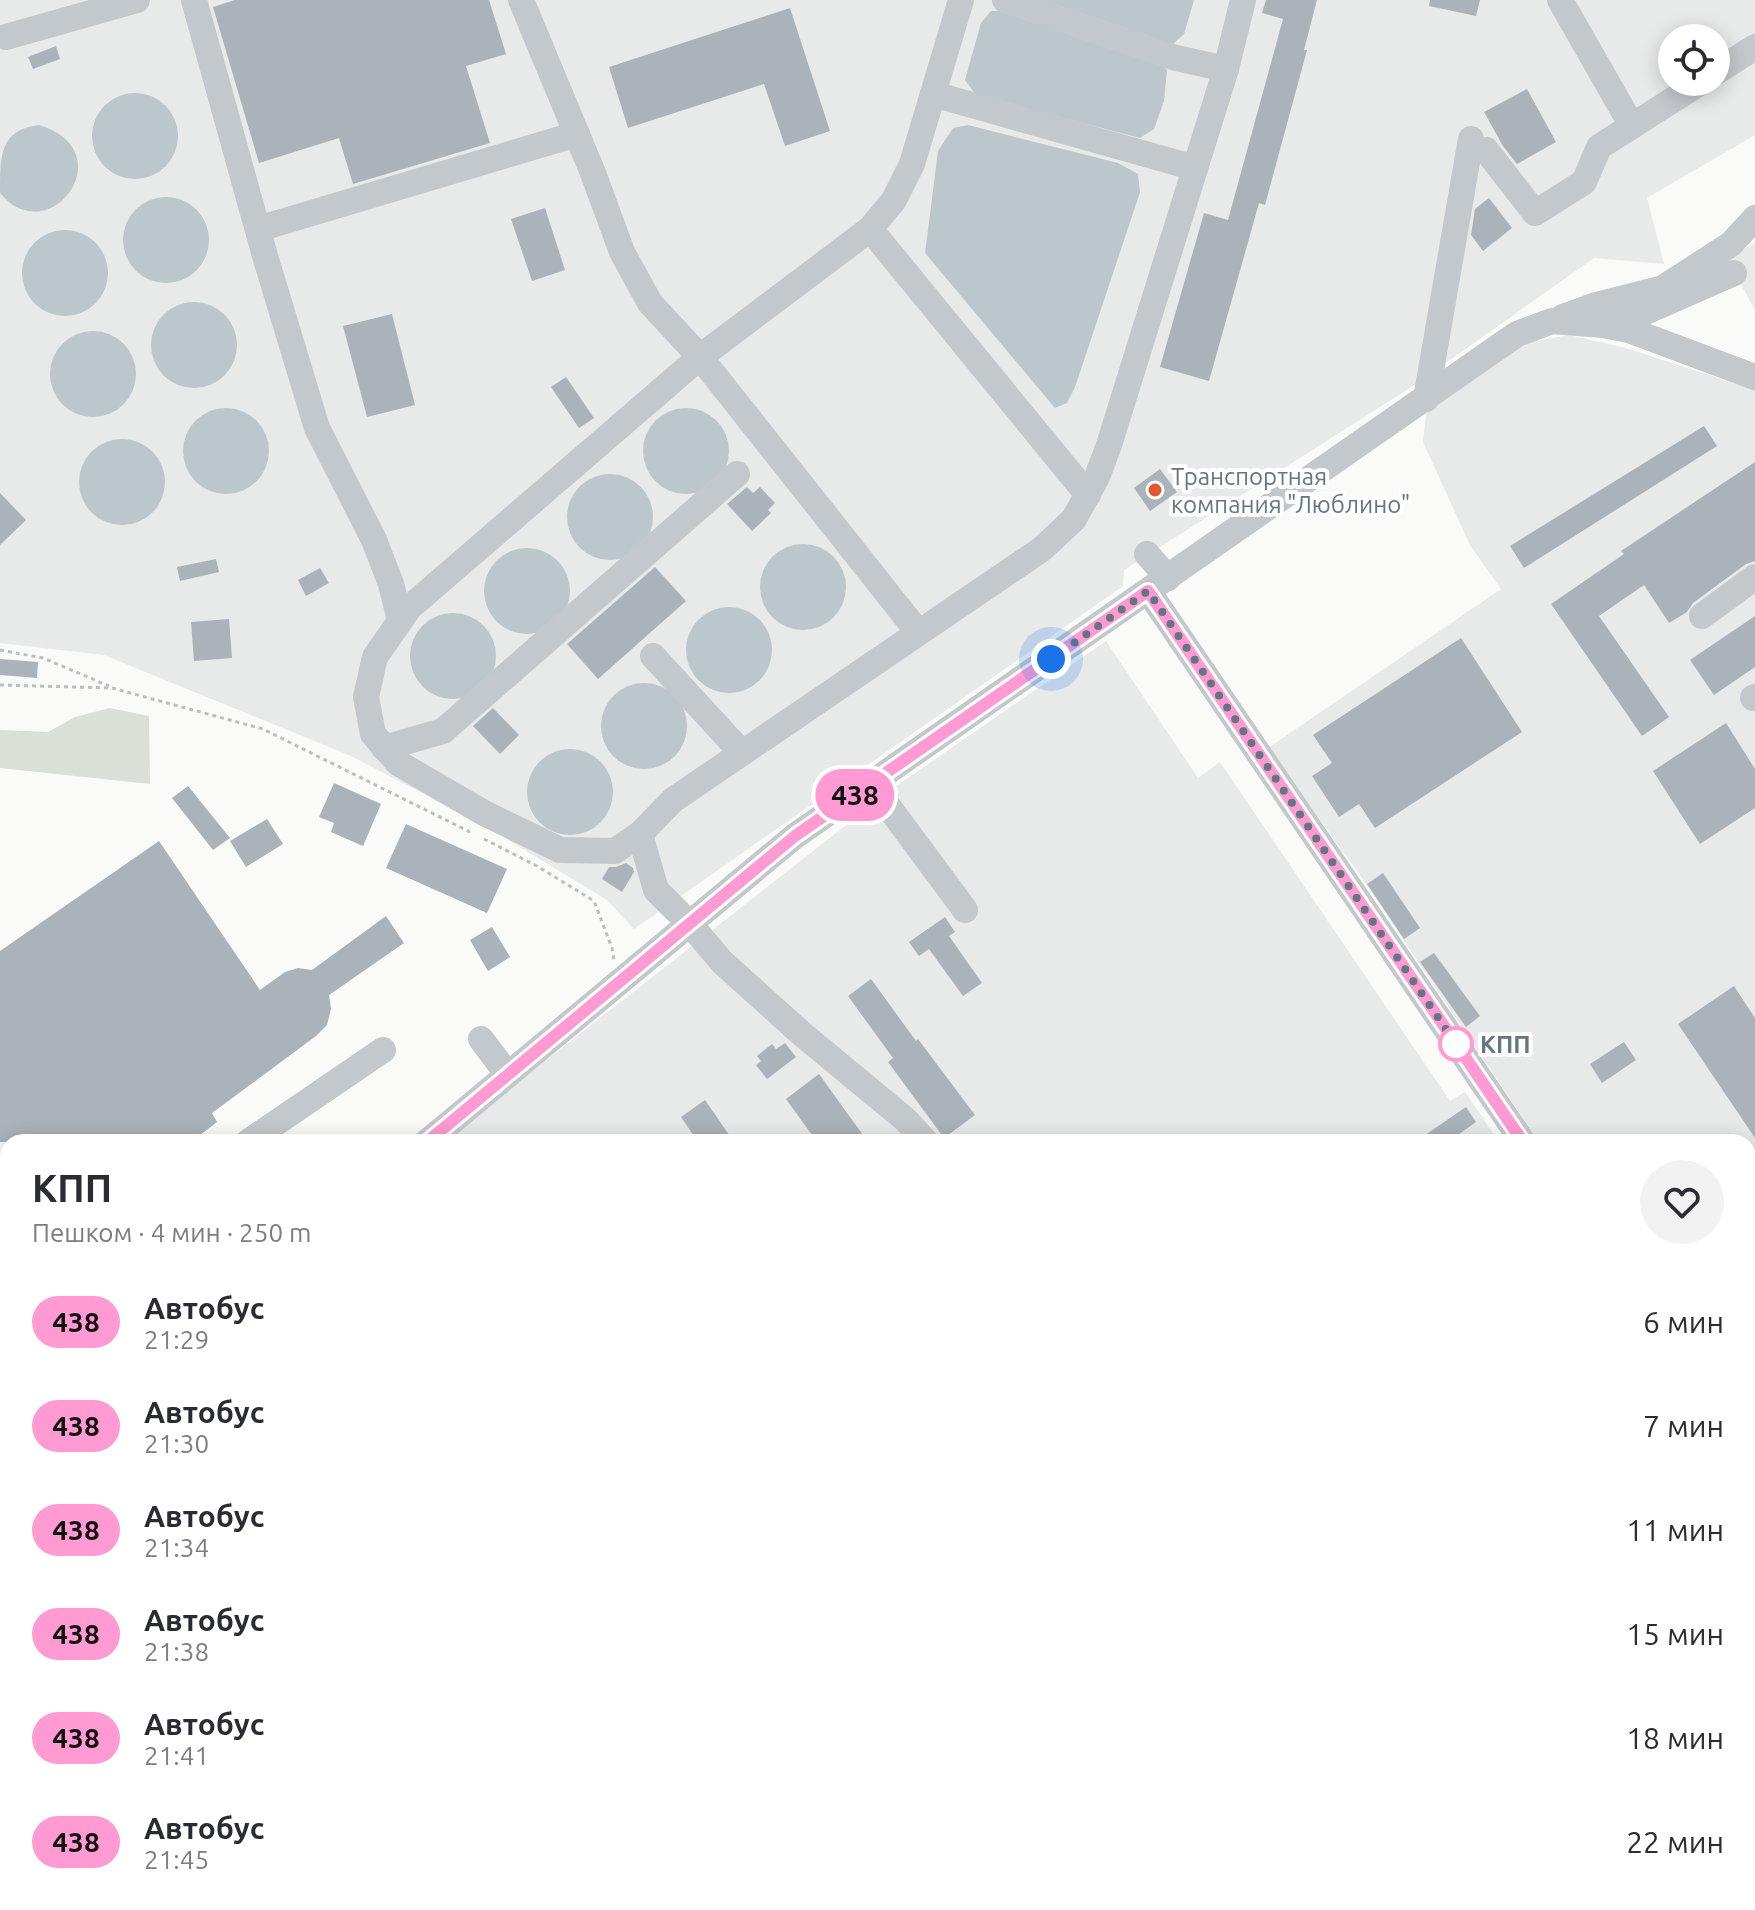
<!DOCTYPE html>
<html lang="ru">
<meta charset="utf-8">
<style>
body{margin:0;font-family:Ubuntu,sans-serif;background:#f2f2f3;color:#2b2b33;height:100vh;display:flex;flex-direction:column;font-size:30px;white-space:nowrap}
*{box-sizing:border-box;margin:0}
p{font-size:26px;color:#7c7c81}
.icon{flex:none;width:44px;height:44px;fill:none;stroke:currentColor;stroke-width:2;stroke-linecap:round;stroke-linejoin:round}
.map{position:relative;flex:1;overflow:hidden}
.sheet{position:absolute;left:0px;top:1134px;width:1756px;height:776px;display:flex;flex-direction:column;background:#fff;border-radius:24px 24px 0 0;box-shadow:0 4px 20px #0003}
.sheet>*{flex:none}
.badge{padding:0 16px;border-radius:26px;font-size:28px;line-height:52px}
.fabs{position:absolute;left:1658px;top:24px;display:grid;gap:16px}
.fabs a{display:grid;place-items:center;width:72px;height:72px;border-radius:50%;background:#fff;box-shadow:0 4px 20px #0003;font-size:40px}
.you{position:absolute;width:40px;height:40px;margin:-20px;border:6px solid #fff;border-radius:50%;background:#1a73e8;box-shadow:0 0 0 12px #1a73e833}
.map>.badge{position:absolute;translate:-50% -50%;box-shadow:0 0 0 4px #fff}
.round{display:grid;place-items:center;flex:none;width:84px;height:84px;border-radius:42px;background:#f2f2f3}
.head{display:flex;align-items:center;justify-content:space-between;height:136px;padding:0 32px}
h1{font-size:38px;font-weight:700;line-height:60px}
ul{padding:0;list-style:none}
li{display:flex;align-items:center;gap:24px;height:104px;padding:0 32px}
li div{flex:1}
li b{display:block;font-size:30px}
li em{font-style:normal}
li .badge{min-width:88px;font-weight:700;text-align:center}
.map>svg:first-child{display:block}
.built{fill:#e8e9e9;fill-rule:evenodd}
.green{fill:#dadfd7}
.water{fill:#bbc7cb}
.building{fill:#aab3b9}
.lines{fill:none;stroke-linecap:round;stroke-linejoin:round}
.path{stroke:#bbbfc2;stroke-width:3;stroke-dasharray:4 4;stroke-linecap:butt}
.minor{stroke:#c3c8cc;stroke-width:26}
.line-casing{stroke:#fff;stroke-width:18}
.line{stroke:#ff9ad2;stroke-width:12}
.walk{stroke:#657683;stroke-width:8;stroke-dasharray:0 14.4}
.poi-dot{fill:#e4572e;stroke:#fff;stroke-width:3}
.stop-dot{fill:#fff;stroke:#ff9ad2;stroke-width:4}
.labels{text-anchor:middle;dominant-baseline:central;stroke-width:8;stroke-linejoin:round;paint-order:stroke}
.poi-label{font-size:24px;fill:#657683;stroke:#fff;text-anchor:start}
.stop-label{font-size:24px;font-weight:bold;fill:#657683;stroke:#fff;text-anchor:start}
</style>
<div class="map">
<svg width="1755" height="1910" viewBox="0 0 1755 1910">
<rect width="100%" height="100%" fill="#fafaf8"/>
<!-- built -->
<g class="built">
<path d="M 0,0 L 1755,0 L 1755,135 L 1647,198 L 1664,264 L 1594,258 L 1416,384 L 1124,570 L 1123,586 L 634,929 L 607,900 L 485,826 L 351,756 L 104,655 L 0,643 ZM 1672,38 L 1716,38 L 1716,82 L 1672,82 Z"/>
<path d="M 1755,243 L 1755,310 L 1727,259 Z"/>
<path d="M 1569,335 L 1626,348 L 1755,390 L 1755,1274 L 1748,1278 L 1748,1142 L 1539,1142 L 1360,875 L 1268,748 L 1501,589 L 1470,545 L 1423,442 L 1427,406 L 1522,343 Z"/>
<path d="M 1106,641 L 1198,778 L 1220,762 L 1450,1101 L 1465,1092 L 1499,1142 L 442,1142 L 873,804 L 971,905 L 892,789 Z"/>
<path d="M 1755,1428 L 1755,1655 L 1748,1660 L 1748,1433 Z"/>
<path d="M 8,1484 L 8,1902 L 893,1902 L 882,1910 L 0,1910 L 0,1491 Z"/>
</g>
<!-- green -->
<path class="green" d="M 110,708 L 149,716 L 150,784 L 0,768 L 0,730 L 48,732 L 75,717 Z"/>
<!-- water -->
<g class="water">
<path d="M 1031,0 L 1194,0 L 1184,34 L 1174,43 L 1159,43 Z"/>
<path d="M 991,11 L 1014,11 L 1160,62 L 1167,70 L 1164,101 L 1154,129 L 1140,138 L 976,95 L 965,80 L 981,23 Z"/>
<circle cx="135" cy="136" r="43"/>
<path d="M 39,125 C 125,151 49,253 0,193 C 0,154 0,130 39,125 Z"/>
<path d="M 968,125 L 1118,163 L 1138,174 L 1140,192 L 1075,387 L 1067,403 L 1055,408 L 925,253 L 938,151 L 953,128 Z"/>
<circle cx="166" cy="240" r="43"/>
<circle cx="65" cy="273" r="43"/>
<circle cx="194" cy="345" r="43"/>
<circle cx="93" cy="374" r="43"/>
<circle cx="686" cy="451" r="43"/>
<circle cx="226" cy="451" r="43"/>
<circle cx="122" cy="482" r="43"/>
<circle cx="610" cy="517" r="43"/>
<circle cx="803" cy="587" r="43"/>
<circle cx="527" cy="591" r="43"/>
<circle cx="729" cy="650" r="43"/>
<circle cx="453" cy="656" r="43"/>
<circle cx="644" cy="726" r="43"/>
<circle cx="570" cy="792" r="43"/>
</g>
<!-- building -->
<g class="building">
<path d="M 235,0 L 489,0 L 506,54 L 466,66 L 490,143 L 353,184 L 339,138 L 259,163 L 213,7 Z"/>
<path d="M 1266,0 L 1317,0 L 1304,50 L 1307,50 L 1265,205 L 1259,203 L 1209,381 L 1160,367 L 1204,213 L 1228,220 L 1283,19 L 1262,13 Z"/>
<path d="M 1430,0 L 1480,0 L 1476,16 L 1429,6 Z"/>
<path d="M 790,8 L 830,131 L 785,146 L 764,84 L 628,128 L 609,67 Z"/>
<path d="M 56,46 L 60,59 L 33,69 L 28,57 Z"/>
<path d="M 1527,89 L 1556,142 L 1517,164 L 1503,146 L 1484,112 Z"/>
<path d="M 1489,198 L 1512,228 L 1483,251 L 1471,235 L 1475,209 Z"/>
<path d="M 545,208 L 565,270 L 532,281 L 511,219 Z"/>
<path d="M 392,314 L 415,405 L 367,417 L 343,326 Z"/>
<path d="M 566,377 L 594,418 L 579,428 L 551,387 Z"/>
<path d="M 1704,426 L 1717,446 L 1524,568 L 1510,546 Z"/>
<path d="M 1755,462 L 1755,561 L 1746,564 L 1693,603 L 1687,612 L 1669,623 L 1644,585 L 1599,616 L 1669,717 L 1642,736 L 1551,604 L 1624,554 L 1621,551 Z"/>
<path d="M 1160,469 L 1177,492 L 1150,511 L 1134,488 Z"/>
<path d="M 747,487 L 753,493 L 760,487 L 775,503 L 768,510 L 771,513 L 752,531 L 727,504 Z"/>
<path d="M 0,493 L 26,520 L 0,545 Z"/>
<path d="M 216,559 L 219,572 L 180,581 L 177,567 Z"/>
<path d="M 655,567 L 686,601 L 598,679 L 567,644 Z"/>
<path d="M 320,568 L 329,583 L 306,596 L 298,580 Z"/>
<path d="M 1755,616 L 1755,667 L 1714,695 L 1690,660 Z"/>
<path d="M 229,619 L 232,658 L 194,661 L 191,622 Z"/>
<path d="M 1461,638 L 1522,732 L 1375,828 L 1359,804 L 1339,817 L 1312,776 L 1332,763 L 1313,735 Z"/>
<path d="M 0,659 L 38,662 L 37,678 L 0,675 Z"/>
<path d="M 493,708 L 519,735 L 500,754 L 473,726 Z"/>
<path d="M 1726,723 L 1755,769 L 1755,808 L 1700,844 L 1653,771 Z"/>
<path d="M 334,783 L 381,804 L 363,846 L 331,832 L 334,823 L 319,817 Z"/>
<path d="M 188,786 L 230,838 L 213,850 L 172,798 Z"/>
<path d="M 267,819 L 283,844 L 246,867 L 230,841 Z"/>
<path d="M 406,824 L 507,869 L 487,913 L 386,868 Z"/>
<path d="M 159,841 L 260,990 L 285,972 L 298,968 L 312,970 L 386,916 L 404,943 L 329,995 L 331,1009 L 327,1025 L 316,1036 L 212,1113 L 217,1122 L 191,1142 L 0,1142 L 0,951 Z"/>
<path d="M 626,863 L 633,868 L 634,872 L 622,892 L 602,879 L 609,867 L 616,867 Z"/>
<path d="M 1383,873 L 1420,928 L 1404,939 L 1367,884 Z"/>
<path d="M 945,917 L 955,932 L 949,936 L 982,983 L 963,996 L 929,949 L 919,956 L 909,942 Z"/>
<path d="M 492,927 L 510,957 L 488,971 L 470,940 Z"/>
<path d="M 1434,953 L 1480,1016 L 1466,1027 L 1420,962 Z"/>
<path d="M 871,979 L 916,1041 L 918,1039 L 975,1115 L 944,1138 L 888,1062 L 893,1058 L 848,996 Z"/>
<path d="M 1734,986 L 1755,1018 L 1755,1138 L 1678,1024 Z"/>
<path d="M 1624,1042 L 1636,1060 L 1602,1083 L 1590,1064 Z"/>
<path d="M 785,1043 L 796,1057 L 767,1079 L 756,1065 L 761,1061 L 757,1056 L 772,1044 L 776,1049 Z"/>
<path d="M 819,1074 L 868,1142 L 817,1142 L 786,1099 Z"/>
<path d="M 705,1100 L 734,1142 L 698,1142 L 681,1117 Z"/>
<path d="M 1466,1107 L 1476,1122 L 1448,1142 L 1415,1142 Z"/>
</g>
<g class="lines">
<!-- path -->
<g class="path">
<path d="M 0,650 L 43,658 L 109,686"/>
<path d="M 0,685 L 112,688 L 263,729 L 470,832"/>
<path d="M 484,839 L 537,866 L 594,901 L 612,948 L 614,960"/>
</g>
<!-- minor -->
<g class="minor">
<path d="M 194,0 L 265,256 L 317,428 L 374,540 L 391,584 L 400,620"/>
<path d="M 521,0 L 593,173 L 622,252 L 650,303 L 700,357 L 918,632"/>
<path d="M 961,0 L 912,164 L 894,200 L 870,229 L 700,357 L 409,608 L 375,657 L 366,697 L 373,734 L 398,763 L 484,813 L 560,850 L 615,851 L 640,834 L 673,800 L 1042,549 L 1074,519 L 1097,477 L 1109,445 L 1226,69 L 1243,0"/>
<path d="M 1005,0 L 1176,58 L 1226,69"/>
<path d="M 1560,0 L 1632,126"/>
<path d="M 6,37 L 137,0"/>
<path d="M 1716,72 L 1755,47"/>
<path d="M 933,94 L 1195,168"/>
<path d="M 1486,150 L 1535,213 L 1584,182 L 1599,147 L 1701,82"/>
<path d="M 258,229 L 577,134"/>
<path d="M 870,229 L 1088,495"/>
<path d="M 1607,316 L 1645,312 L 1734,273"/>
<path d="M 1563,317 L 1596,305 L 1663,288 L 1731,244 L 1755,218"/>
<path d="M 1426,399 L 1471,139"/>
<path d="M 1147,554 L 1168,578"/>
<path d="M 1148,591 L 1523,1142"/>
<path d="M 1702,616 L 1755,577"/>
<path d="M 653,656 L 742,753"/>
<path d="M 1753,698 L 1755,697"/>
<path d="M 384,748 L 443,731 L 737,474"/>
<path d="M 871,783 L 965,910"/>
<path d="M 640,834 L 656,890 L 690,924 L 722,962 L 802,1034 L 906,1120 L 926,1142"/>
<path d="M 481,1039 L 508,1075"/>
<path d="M 248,1142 L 383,1050"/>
<path d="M 427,1142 L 795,836 L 1517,334 L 1552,321 L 1603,325 L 1629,330 L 1755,377"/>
<path d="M 1748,1356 L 1755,1351"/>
<path d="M 1748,1408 L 1755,1402"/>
<path d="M 0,1441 L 7,1451"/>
<path d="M 1748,1473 L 1755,1483"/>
<path d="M 234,1902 L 240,1910"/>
<path d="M 1563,1902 L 1569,1910"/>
<path d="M 297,1910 L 309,1902"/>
<path d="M 937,1910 L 948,1902"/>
<path d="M 1225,1910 L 1235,1902"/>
</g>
</g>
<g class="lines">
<defs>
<path id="line" d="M 427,1142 L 795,836 L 1148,591 L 1523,1142"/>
</defs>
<!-- line casing -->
<use href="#line" class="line-casing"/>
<!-- line -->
<use href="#line" class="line"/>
<!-- walk -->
<path class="walk" d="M 1051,659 L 1148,591 L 1456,1044"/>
</g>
<!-- markers -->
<circle class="poi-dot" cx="1155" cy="490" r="8"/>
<circle class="stop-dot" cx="1456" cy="1044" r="16"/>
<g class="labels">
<!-- poi labels -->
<g class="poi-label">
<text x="1171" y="476">Транспортная<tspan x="1171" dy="28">компания "Люблино"</tspan></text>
</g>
<!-- stop labels -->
<g class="stop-label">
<text x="1480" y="1044">КПП</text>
</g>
</g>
</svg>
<div class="fabs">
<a><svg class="icon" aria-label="locate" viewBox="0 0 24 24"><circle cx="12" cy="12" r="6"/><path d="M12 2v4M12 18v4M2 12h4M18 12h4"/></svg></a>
</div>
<div class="you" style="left:1051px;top:659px"></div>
<b class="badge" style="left:855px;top:795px;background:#ff9ad2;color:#111">438</b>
<section class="sheet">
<div class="head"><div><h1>КПП</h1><p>Пешком · 4 мин · 250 m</p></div><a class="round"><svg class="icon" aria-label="heart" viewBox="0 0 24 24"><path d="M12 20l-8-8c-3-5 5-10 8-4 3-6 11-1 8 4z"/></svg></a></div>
<ul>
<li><span class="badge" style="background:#ff9ad2;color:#111">438</span><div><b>Автобус</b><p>21:29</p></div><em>6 мин</em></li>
<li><span class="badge" style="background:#ff9ad2;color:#111">438</span><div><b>Автобус</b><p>21:30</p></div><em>7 мин</em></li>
<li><span class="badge" style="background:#ff9ad2;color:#111">438</span><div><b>Автобус</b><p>21:34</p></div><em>11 мин</em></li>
<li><span class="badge" style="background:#ff9ad2;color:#111">438</span><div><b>Автобус</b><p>21:38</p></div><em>15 мин</em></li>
<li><span class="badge" style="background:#ff9ad2;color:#111">438</span><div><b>Автобус</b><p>21:41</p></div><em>18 мин</em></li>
<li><span class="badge" style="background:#ff9ad2;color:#111">438</span><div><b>Автобус</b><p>21:45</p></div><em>22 мин</em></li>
</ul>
</section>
</div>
